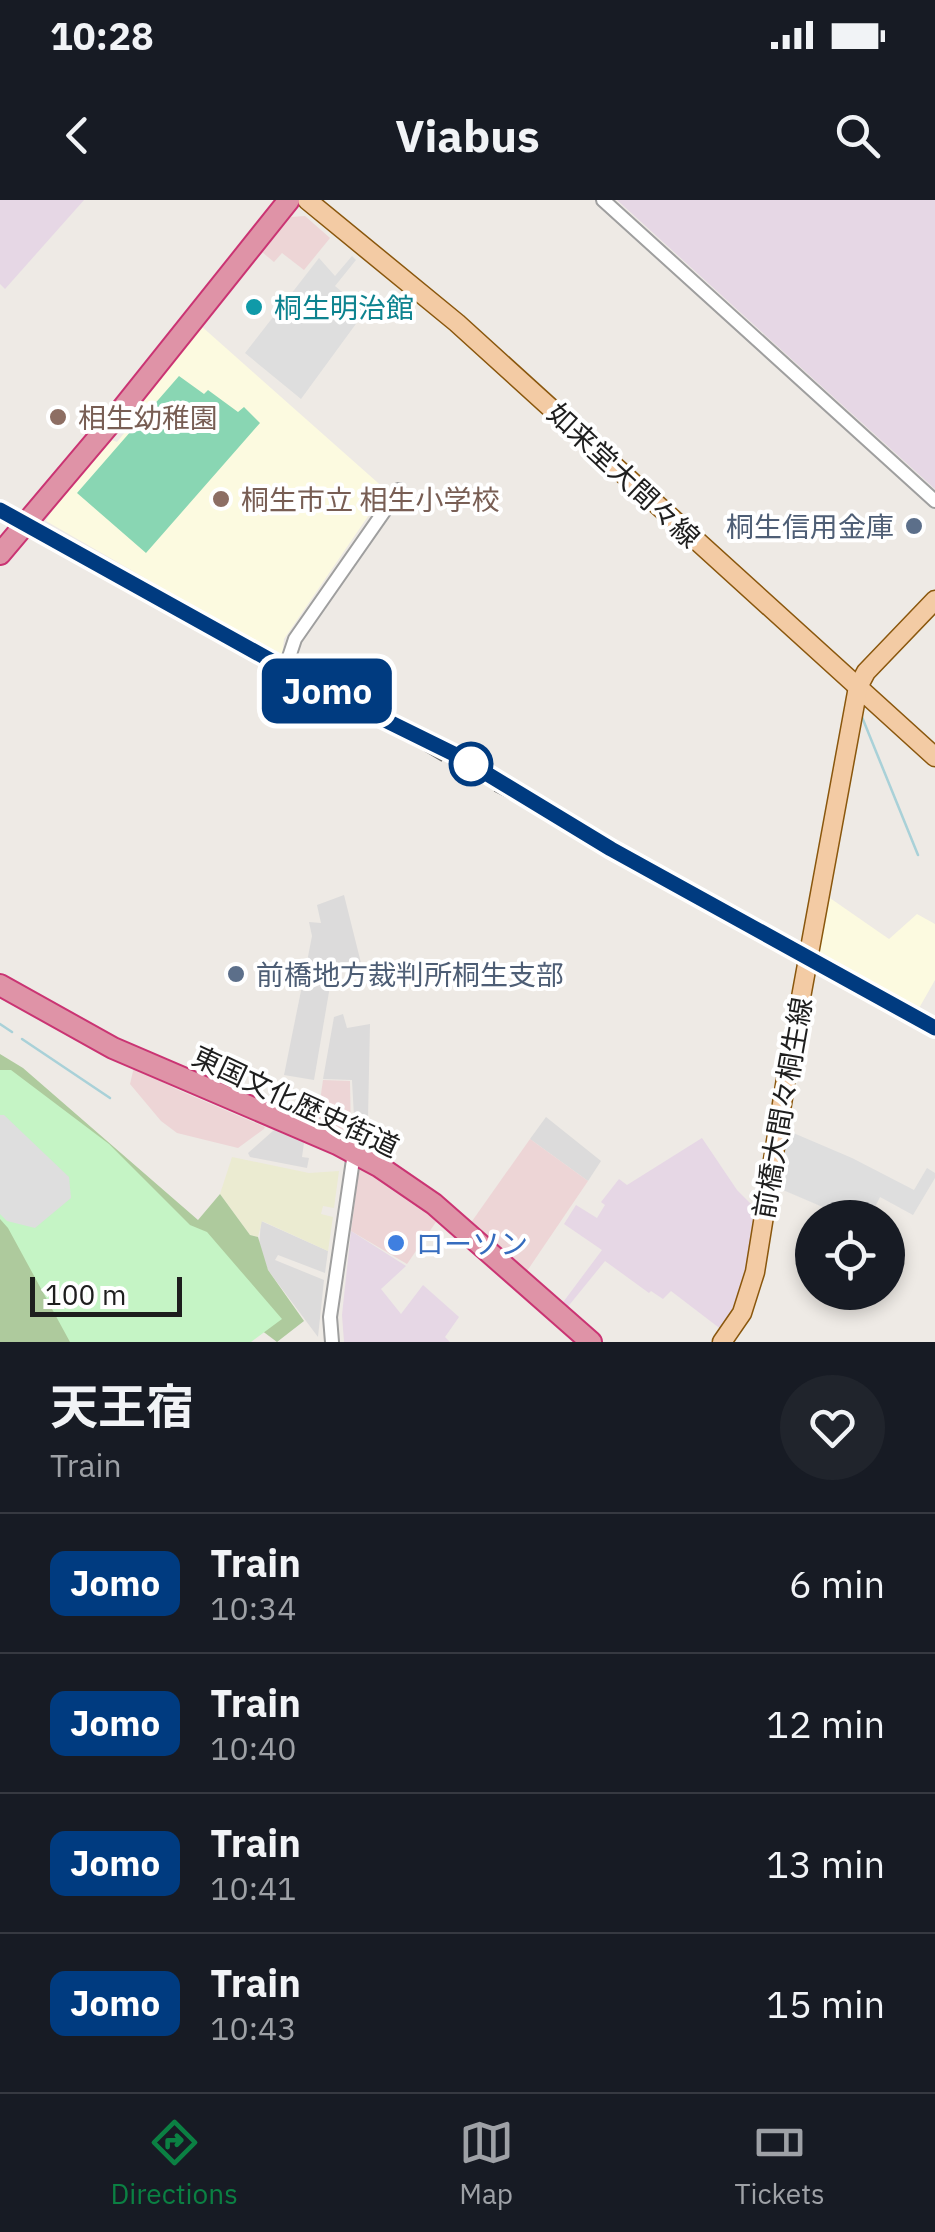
<!DOCTYPE html>
<meta charset="utf-8">
<style>
body{margin:0;font-family:"IBM Plex Sans","Noto Sans JP",sans-serif;background:#20242c;color:#f1f3f6;height:100vh;display:flex;flex-direction:column;font-size:38px;white-space:nowrap}
*{box-sizing:border-box;margin:0}
p{font-size:32px;color:#9ea1a6}
.icon{flex:none;width:55px;height:55px;fill:none;stroke:currentColor;stroke-width:2;stroke-linecap:round;stroke-linejoin:round}
.map{position:relative;height:1142px;overflow:hidden}
.sheet{display:flex;flex-direction:column;background:#171b24;flex:1}
.sheet>*{flex:none}
.badge{padding:0 20px;border-radius:15px;font-size:35px;line-height:65px}
.tools{position:absolute;left:795px;top:1000px;display:grid;gap:20px}
.tools a{display:grid;place-items:center;width:110px;height:110px;border-radius:50%;background:#171b24;box-shadow:0 5px 15px #0003;font-size:50px}
.scale{position:absolute;left:30px;bottom:25px;width:152px;box-sizing:border-box;padding-left:10px;border:5px solid #1e1e1e;border-top:0;font-size:28px;line-height:35px;white-space:nowrap;color:#1e1e1e;-webkit-text-stroke:8px #fff;paint-order:stroke}
.map>.badge{position:absolute;translate:-50% -50%;box-shadow:0 0 0 5px #fff}
.round{display:grid;place-items:center;flex:none;width:105px;height:105px;border-radius:52px;background:#20242c}
.overview{display:flex;align-items:center;justify-content:space-between;height:170px;padding:0 50px}
h1{font-size:48px;font-weight:700;line-height:75px}
ul{padding:0;list-style:none}
li{display:flex;align-items:center;gap:30px;height:140px;padding:0 50px;border-top:2px solid #363941}
li div{flex:1}
li b{display:block;font-size:38px}
li em{font-style:normal}
li .badge{min-width:110px;font-weight:700;text-align:center}
.status{display:flex;justify-content:space-between;align-items:center;height:70px;padding:0 50px;background:#171b24;direction:ltr}
.status svg{height:28px;fill:currentColor}
header{display:flex;justify-content:space-between;align-items:center;height:130px;padding:0 50px;background:#171b24;font-size:45px;font-weight:700}
.menu{display:flex;justify-content:space-around;align-items:center;height:140px;border-top:2px solid #363941;background:#171b24;font-size:28px;color:#9ea1a6}
.menu a{display:grid;justify-items:center;gap:5px}
.menu .on{color:#0b8043}
.map>svg:first-child{display:block}
.residential{fill:#dcdbdb}
.commercial{fill:#edd5d6}
.industrial{fill:#e6d7e5}
.education{fill:#fcfae0}
.farmland{fill:#ebebd1}
.forest{fill:#aeca9d}
.park{fill:#c5f4c5}
.pitch{fill:#89d6b3}
.parking{fill:#dedede}
.lines{fill:none;stroke-linecap:round;stroke-linejoin:round}
.stream{stroke:#a9d1d8;stroke-width:2.5}
.minor-casing{stroke:#9f9f9f;stroke-width:16}
.major-casing{stroke:#8a570d;stroke-width:21}
.highway-casing{stroke:#ca3473;stroke-width:24}
.minor{stroke:#fff;stroke-width:12}
.major{stroke:#f3cba4;stroke-width:18}
.highway{stroke:#df93a7;stroke-width:20}
.rail{stroke:#6c6c6c;stroke-width:2.5;stroke-dasharray:20 20;stroke-linecap:butt}
.line-casing{stroke:#fff;stroke-width:22}
.line{stroke:#003b80;stroke-width:15}
.culture-dot{fill:#0f9aa8;stroke:#fff;stroke-width:4}
.education-dot{fill:#8d6e63;stroke:#fff;stroke-width:4}
.service-dot{fill:#5c6f8a;stroke:#fff;stroke-width:4}
.stop-dot{fill:#fff;stroke:#003b80;stroke-width:5}
.shop-dot{fill:#3f7fe0;stroke:#fff;stroke-width:4}
.labels{text-anchor:middle;dominant-baseline:central;stroke-width:8;stroke-linejoin:round;paint-order:stroke}
.culture-label{font-size:28px;fill:#0d838f;stroke:#fff;text-anchor:start}
.education-label{font-size:28px;fill:#785e54;stroke:#fff;text-anchor:start}
.street-label{font-size:28px;fill:#1e1e1e;stroke:#fff}
.service-label{font-size:28px;fill:#4e5e75;stroke:#fff;text-anchor:end}
.shop-label{font-size:28px;fill:#366cbe;stroke:#fff;text-anchor:start}
</style>
<div class="status"><b>10:28</b><svg viewBox="0 0 49 12"><path d="M0 12V9h3v3zM5 12V6h3v6zM10 12V3h3v9zM15 12V0h3v12zM26 1h20v11H26zM47 4h2v5h-2z"/></svg></div>
<header><svg class="icon" aria-label="back" viewBox="0 0 24 24"><path d="M15 5l-7 7 7 7"/></svg>Viabus<svg class="icon" aria-label="search" viewBox="0 0 24 24"><circle cx="10" cy="10" r="6"/><path d="M15 15l6 6"/></svg></header>
<div class="map">
<svg width="935" height="1142" viewBox="0 0 935 1142">
<rect width="100%" height="100%" fill="#eeeae5"/>
<!-- residential -->
<g class="residential">
<path d="M 344,695 L 362,767 L 333,772 L 306,767 L 312,736 L 309,722 L 321,723 L 317,705 Z"/>
<path d="M 304,776 L 326,777 L 330,786 L 314,880 L 284,875 Z"/>
<path d="M 343,814 L 347,828 L 370,824 L 368,918 L 354,917 L 352,880 L 323,879 L 334,817 Z"/>
<path d="M 546,917 L 601,961 L 588,981 L 530,939 Z"/>
<path d="M 274,930 L 304,943 L 302,957 L 309,958 L 307,968 L 250,957 L 248,953 Z"/>
<path d="M 261,1021 L 328,1051 L 325,1073 L 278,1055 L 275,1060 L 324,1080 L 318,1137 L 268,1070 L 259,1047 Z"/>
</g>
<!-- commercial -->
<g class="commercial">
<path d="M 305,16 L 330,38 L 304,70 L 282,53 L 274,62 L 262,52 L 291,17 Z"/>
<path d="M 134,867 L 176,889 L 265,927 L 264,929 L 238,948 L 177,933 L 161,921 L 130,884 Z"/>
<path d="M 323,880 L 350,881 L 351,936 L 317,922 Z"/>
<path d="M 530,939 L 588,981 L 525,1074 L 470,1024 Z"/>
<path d="M 359,970 L 364,970 L 438,1019 L 407,1064 L 351,1031 Z"/>
</g>
<!-- industrial -->
<g class="industrial">
<path d="M 0,0 L 84,0 L 5,89 L 0,84 Z"/>
<path d="M 617,0 L 935,0 L 935,289 L 776,145 Z"/>
<path d="M 814,754 L 935,819 L 935,837 L 812,768 Z"/>
<path d="M 702,938 L 737,990 L 757,1010 L 749,1070 L 740,1100 L 722,1130 L 671,1091 L 663,1099 L 651,1091 L 649,1093 L 605,1061 L 566,1109 L 561,1105 L 602,1050 L 564,1024 L 576,1005 L 597,1018 L 605,1005 L 601,1002 L 619,979 L 627,985 Z"/>
<path d="M 351,1031 L 406,1066 L 381,1089 L 401,1114 L 423,1085 L 459,1117 L 445,1137 L 450,1142 L 344,1142 L 342,1115 Z"/>
</g>
<!-- education -->
<g class="education">
<path d="M 200,125 L 386,290 L 284,439 L 282,457 L 46,321 L 54,307 L 112,240 L 117,242 L 134,221 L 134,209 Z"/>
<path d="M 827,696 L 889,739 L 917,714 L 935,724 L 935,780 L 918,810 L 814,754 Z"/>
</g>
<!-- farmland -->
<path class="farmland" d="M 232,957 L 309,973 L 339,971 L 334,1008 L 323,1006 L 321,1014 L 333,1017 L 328,1051 L 262,1021 L 258,1037 L 250,1035 L 220,994 Z"/>
<!-- forest -->
<path class="forest" d="M 0,854 L 23,868 L 198,1020 L 220,994 L 250,1035 L 258,1037 L 268,1070 L 304,1121 L 277,1142 L 95,1006 L 108,1142 L 0,1142 Z"/>
<!-- park -->
<path class="park" d="M 0,870 L 11,870 L 109,944 L 190,1025 L 207,1032 L 282,1119 L 251,1142 L 70,1142 L 8,1028 L 0,1019 Z"/>
<!-- pitch -->
<path class="pitch" d="M 179,176 L 204,194 L 208,190 L 238,212 L 244,207 L 260,223 L 146,353 L 77,293 Z"/>
<!-- parking -->
<g class="parking">
<path d="M 352,56 L 356,60 L 335,86 L 348,97 L 353,93 L 369,106 L 301,199 L 245,153 L 319,58 L 335,76 Z"/>
<path d="M 0,915 L 4,915 L 69,977 L 71,998 L 35,1028 L 7,1021 L 0,1014 Z"/>
<path d="M 784,929 L 852,958 L 914,990 L 927,968 L 935,973 L 935,978 L 913,1015 L 880,997 L 870,1017 L 846,1017 L 776,987 Z"/>
</g>
<g class="lines">
<!-- stream -->
<g class="stream">
<path d="M 862,517 L 918,655"/>
<path d="M 0,824 L 12,832"/>
<path d="M 22,839 L 110,898"/>
</g>
<defs>
<g id="minor">
<path d="M 603,0 L 935,301"/>
<path d="M 289,470 L 289,457 L 295,439 L 399,290"/>
<path d="M 332,1142 L 330,1117 L 354,953"/>
</g>
<g id="major">
<path d="M 307,0 L 457,123 L 935,557"/>
<path d="M 722,1142 L 742,1113 L 755,1072 L 786,879 L 858,487 L 866,472 L 935,400"/>
</g>
<g id="highway">
<path d="M 0,354 L 114,219 L 289,0"/>
<path d="M 0,785 L 113,848 L 337,944 L 380,967 L 434,1004 L 591,1142"/>
</g>
</defs>
<!-- minor casing -->
<use href="#minor" class="minor-casing"/>
<!-- major casing -->
<use href="#major" class="major-casing"/>
<!-- highway casing -->
<use href="#highway" class="highway-casing"/>
<!-- minor -->
<use href="#minor" class="minor"/>
<!-- major -->
<use href="#major" class="major"/>
<!-- highway -->
<use href="#highway" class="highway"/>
<!-- rail -->
<g class="rail">
<path d="M 0,310 L 332,494"/>
<path d="M 322,489 L 476,581 L 624,656 L 935,828"/>
</g>
</g>
<g class="lines">
<defs>
<path id="line" d="M 0,310 L 322,489 L 456,555 L 611,649 L 935,828"/>
</defs>
<!-- line casing -->
<use href="#line" class="line-casing"/>
<!-- line -->
<use href="#line" class="line"/>
</g>
<!-- markers -->
<circle class="culture-dot" cx="254" cy="107" r="10"/>
<g class="education-dot">
<circle cx="58" cy="217" r="10"/>
<circle cx="221" cy="299" r="10"/>
</g>
<g class="service-dot">
<circle cx="914" cy="326" r="10"/>
<circle cx="236" cy="774" r="10"/>
</g>
<circle class="stop-dot" cx="471" cy="564" r="20"/>
<circle class="shop-dot" cx="396" cy="1043" r="10"/>
<g class="labels">
<!-- culture labels -->
<g class="culture-label">
<text x="274" y="107">桐生明治館</text>
</g>
<!-- education labels -->
<g class="education-label">
<text x="78" y="217">相生幼稚園</text>
<text x="241" y="299">桐生市立 相生小学校</text>
</g>
<!-- street labels -->
<g class="street-label">
<text transform="translate(624 275) rotate(43)">如来堂大間々線</text>
<text transform="translate(296 901) rotate(25)">東国文化歴史街道</text>
<text transform="translate(782 908) rotate(-80)">前橋大間々桐生線</text>
</g>
<!-- service labels -->
<g class="service-label">
<text x="894" y="326">桐生信用金庫</text>
<text x="256" y="774" text-anchor="start">前橋地方裁判所桐生支部</text>
</g>
<!-- shop labels -->
<g class="shop-label">
<text x="416" y="1043">ローソン</text>
</g>
</g>
</svg>
<div class="tools">
<a><svg class="icon" aria-label="locate" viewBox="0 0 24 24"><circle cx="12" cy="12" r="6"/><path d="M12 2v4M12 18v4M2 12h4M18 12h4"/></svg></a>
</div>
<div class="scale">100 m</div>
<b class="badge" style="left:327px;top:491px;background:#003b80;color:#fff">Jomo</b>
</div>
<section class="sheet">
<div class="overview"><div><h1>天王宿</h1><p>Train</p></div><a class="round"><svg class="icon" aria-label="heart" viewBox="0 0 24 24"><path d="M12 20l-8-8c-3-5 5-10 8-4 3-6 11-1 8 4z"/></svg></a></div>
<ul>
<li><span class="badge" style="background:#003b80;color:#fff">Jomo</span><div><b>Train</b><p>10:34</p></div><em>6 min</em></li>
<li><span class="badge" style="background:#003b80;color:#fff">Jomo</span><div><b>Train</b><p>10:40</p></div><em>12 min</em></li>
<li><span class="badge" style="background:#003b80;color:#fff">Jomo</span><div><b>Train</b><p>10:41</p></div><em>13 min</em></li>
<li><span class="badge" style="background:#003b80;color:#fff">Jomo</span><div><b>Train</b><p>10:43</p></div><em>15 min</em></li>
</ul>
</section>
<nav class="menu">
<a class="on"><svg class="icon" aria-label="directions" viewBox="0 0 24 24"><path d="M12 3l9 9-9 9-9-9zM9 14v-3h6M13 9l2 2-2 2"/></svg>Directions</a>
<a><svg class="icon" aria-label="map" viewBox="0 0 24 24"><path d="M3 6l6-2 6 2 6-2v14l-6 2-6-2-6 2zM9 4v14M15 6v14"/></svg>Map</a>
<a><svg class="icon" aria-label="tickets" viewBox="0 0 24 24"><path d="M3 7h18v10H3zM15 7v10"/></svg>Tickets</a>
</nav>
